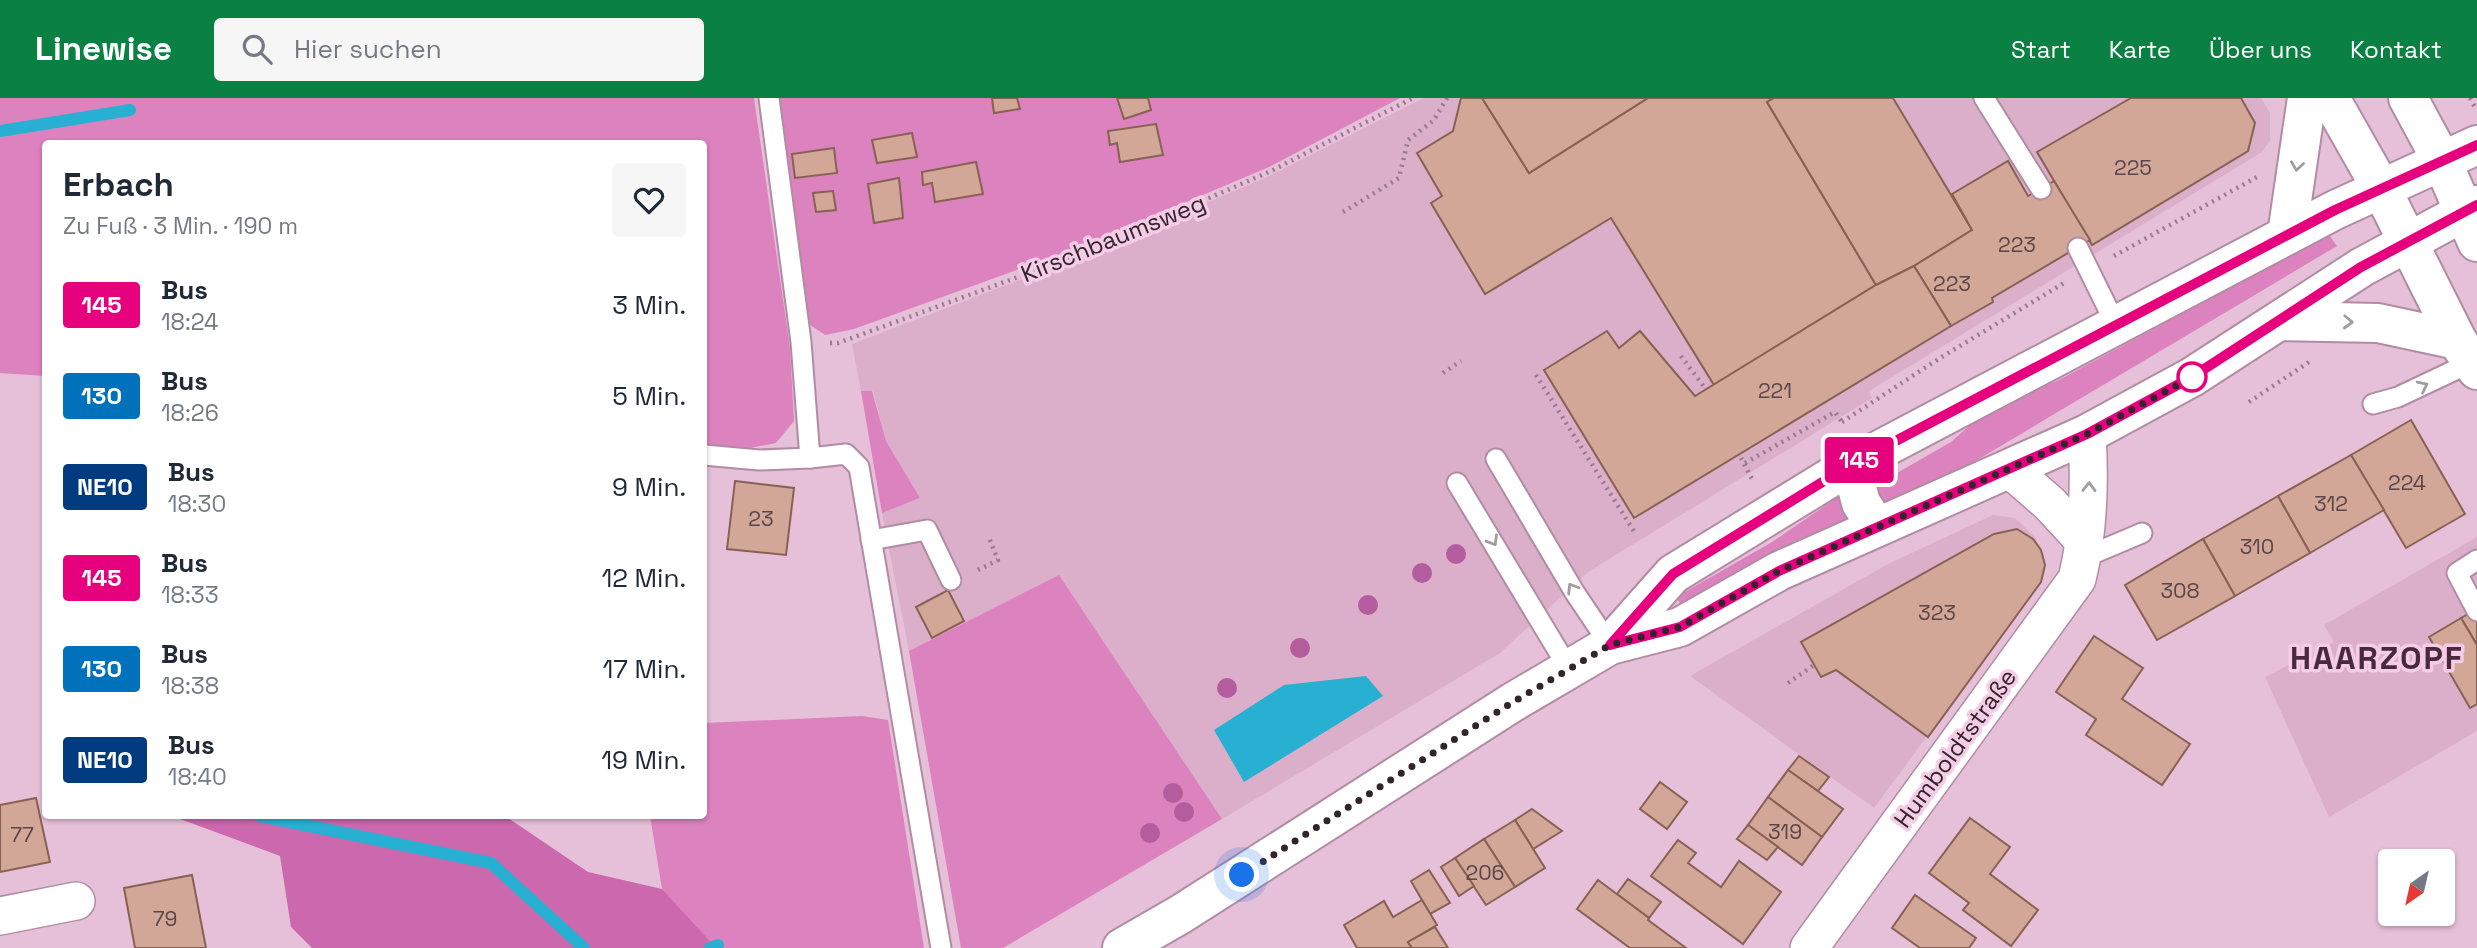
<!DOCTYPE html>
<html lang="de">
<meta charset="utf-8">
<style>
body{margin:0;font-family:"Space Grotesk",sans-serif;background:#f6f6f7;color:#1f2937;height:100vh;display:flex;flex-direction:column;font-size:26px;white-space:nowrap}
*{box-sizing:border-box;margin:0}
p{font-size:23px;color:#747a83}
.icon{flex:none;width:38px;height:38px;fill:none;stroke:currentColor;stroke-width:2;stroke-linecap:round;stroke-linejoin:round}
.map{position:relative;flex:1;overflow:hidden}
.panel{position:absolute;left:42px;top:42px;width:665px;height:679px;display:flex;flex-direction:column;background:#fff;border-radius:7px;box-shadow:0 2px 5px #0004}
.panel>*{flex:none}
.badge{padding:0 14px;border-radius:5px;font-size:24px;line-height:46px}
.needle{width:46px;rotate:214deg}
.controls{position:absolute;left:2378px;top:751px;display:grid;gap:14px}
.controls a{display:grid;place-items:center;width:77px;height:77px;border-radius:7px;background:#fff;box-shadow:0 2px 5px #0004;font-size:35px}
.you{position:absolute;width:35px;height:35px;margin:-18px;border:5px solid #fff;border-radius:50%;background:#1a73e8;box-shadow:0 0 0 10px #1a73e833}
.map>.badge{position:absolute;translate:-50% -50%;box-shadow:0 0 0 4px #fff}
.round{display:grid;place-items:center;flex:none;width:74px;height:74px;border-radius:7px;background:#f6f6f7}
.head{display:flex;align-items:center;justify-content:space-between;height:119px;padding:0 21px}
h1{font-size:33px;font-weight:800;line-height:52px}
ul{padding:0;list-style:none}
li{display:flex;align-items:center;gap:21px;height:91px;padding:0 21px}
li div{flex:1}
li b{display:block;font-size:26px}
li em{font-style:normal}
li .badge{min-width:77px;font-weight:700;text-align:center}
header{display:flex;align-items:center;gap:42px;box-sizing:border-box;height:98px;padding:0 35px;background:#0b8043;color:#fff}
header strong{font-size:33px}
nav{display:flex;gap:38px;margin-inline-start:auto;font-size:24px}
.search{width:490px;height:63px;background:#f6f6f7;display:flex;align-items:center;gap:18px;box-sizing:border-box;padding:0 24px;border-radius:7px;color:#747a83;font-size:26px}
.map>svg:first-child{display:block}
.built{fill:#dbafca}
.green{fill:#dc82be}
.forest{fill:#cc68ad}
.water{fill:#28b0d3}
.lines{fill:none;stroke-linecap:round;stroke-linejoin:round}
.stream{stroke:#28b0d3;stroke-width:12}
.building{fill:#d2a798;stroke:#886154;stroke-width:2}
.service-casing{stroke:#b18ca3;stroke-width:23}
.minor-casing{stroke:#b18ca3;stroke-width:40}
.secondary-casing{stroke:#b18ca3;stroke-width:42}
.path{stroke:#977b8d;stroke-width:4.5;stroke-dasharray:2 5;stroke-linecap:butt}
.service{stroke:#fff;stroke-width:19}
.minor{stroke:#fff;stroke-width:37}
.secondary{stroke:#fff;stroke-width:38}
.tree{fill:#b45d9e}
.oneway{stroke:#a39ca0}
.line-casing{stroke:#fff;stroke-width:16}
.line{stroke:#e6007e;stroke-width:10}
.walk{stroke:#32242d;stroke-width:7;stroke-dasharray:0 12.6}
.stop-dot{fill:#fff;stroke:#e6007e;stroke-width:3.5}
.labels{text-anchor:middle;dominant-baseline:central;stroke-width:7;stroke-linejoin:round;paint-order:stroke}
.number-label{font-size:21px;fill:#5a4548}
.street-label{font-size:24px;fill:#32242d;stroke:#f4cce5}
.district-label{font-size:32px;font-weight:bold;letter-spacing:2px;fill:#48293e;stroke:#f4cce5}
</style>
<header>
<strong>Linewise</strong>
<div class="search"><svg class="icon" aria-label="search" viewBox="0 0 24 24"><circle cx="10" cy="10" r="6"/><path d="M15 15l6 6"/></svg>Hier suchen</div>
<nav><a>Start</a><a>Karte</a><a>Über uns</a><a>Kontakt</a></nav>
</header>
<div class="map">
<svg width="2477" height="850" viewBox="0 0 2477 850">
<rect width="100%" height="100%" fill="#e6bfd8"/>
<!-- built -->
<g class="built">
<path d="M 1424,0 L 2261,0 L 2270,15 L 2270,42 L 2262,54 L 1869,293 L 1872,300 L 1588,474 L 1500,555 L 1222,721 L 1059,478 L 909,553 L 882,415 L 920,400 L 886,343 L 873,293 L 861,293 L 852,246 L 1086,157 L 1269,78 Z"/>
<path d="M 1993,417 L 2015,420 L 2035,439 L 2045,467 L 2041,484 L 1874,710 L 1690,578 L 1888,466 Z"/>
<path d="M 2477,439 L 2477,633 L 2329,719 L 2265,579 L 2334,544 L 2324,527 Z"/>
</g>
<!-- green -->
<g class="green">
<path d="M 0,0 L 754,0 L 790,250 L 794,323 L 776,345 L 745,351 L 704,346 L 704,46 L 46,46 L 45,278 L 0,275 Z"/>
<path d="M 776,0 L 1400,0 L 1269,69 L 1080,149 L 854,231 L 825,237 L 810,227 Z"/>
<path d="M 2329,137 L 2337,148 L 1898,409 L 1880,409 L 1873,398 L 1878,386 L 1951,344 L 1986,313 L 2059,282 Z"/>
<path d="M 861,293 L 872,293 L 886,343 L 920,400 L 882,415 Z"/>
<path d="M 1845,394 L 1854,427 L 1685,513 L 1676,499 L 1772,444 Z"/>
<path d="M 1059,477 L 1222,721 L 1003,850 L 961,850 L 909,553 Z"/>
<path d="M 862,618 L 888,622 L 924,850 L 716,850 L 712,848 L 662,791 L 650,718 L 704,718 L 704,625 Z"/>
</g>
<!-- forest -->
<path class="forest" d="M 172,718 L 505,718 L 588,774 L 662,791 L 716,850 L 312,850 L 291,829 L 280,758 Z"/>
<!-- water -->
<path class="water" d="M 1366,578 L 1383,598 L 1244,684 L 1214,632 L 1284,587 Z"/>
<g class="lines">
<!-- stream -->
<g class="stream">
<path d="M 0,33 L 130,12"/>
<path d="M 260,718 L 491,765 L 584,850"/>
<path d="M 710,850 L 718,847"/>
</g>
</g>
<!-- building -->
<g class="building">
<path d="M 992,0 L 1017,0 L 1020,11 L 994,15 Z"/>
<path d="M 1117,0 L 1148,0 L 1151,12 L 1124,21 Z"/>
<path d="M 1461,0 L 1482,0 L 1529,75 L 1648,0 L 1774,0 L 1767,4 L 1876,187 L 1714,287 L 1611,120 L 1485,196 L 1431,105 L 1442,98 L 1417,55 L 1453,33 Z"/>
<path d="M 1482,0 L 1648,0 L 1529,75 Z"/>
<path d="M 1774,0 L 1893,0 L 1972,132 L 1914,168 L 1876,187 L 1767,4 Z"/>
<path d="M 2131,0 L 2241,0 L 2255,25 L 2248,53 L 2092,147 L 2037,54 Z"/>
<path d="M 1156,26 L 1163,57 L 1120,64 L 1117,45 L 1110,47 L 1108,33 Z"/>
<path d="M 912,35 L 917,59 L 877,65 L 872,42 Z"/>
<path d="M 834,50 L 837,75 L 795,80 L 792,56 Z"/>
<path d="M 2008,63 L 2028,98 L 2054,83 L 2090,142 L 1992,200 L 1993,204 L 1951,228 L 1914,168 L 1972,132 L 1952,96 Z"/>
<path d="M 976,64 L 983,96 L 935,104 L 932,85 L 923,87 L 922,74 Z"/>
<path d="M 899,80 L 903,120 L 874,125 L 868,86 Z"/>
<path d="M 833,93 L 836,112 L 816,114 L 813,95 Z"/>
<path d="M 1914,168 L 1951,228 L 1634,420 L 1544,272 L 1607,233 L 1619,250 L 1640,233 L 1695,298 L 1876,187 Z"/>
<path d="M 2411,322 L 2465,416 L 2406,450 L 2351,357 Z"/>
<path d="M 2351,357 L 2384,412 L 2310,455 L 2278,398 Z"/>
<path d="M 735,383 L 794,390 L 786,457 L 727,451 Z"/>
<path d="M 2278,398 L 2310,455 L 2235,498 L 2203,441 Z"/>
<path d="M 2017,431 L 2033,441 L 2041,452 L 2045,467 L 2041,484 L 1928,639 L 1836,572 L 1821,579 L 1801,544 L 1994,436 Z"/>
<path d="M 2203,441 L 2235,498 L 2157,542 L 2125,487 Z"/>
<path d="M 948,492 L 964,523 L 932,540 L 916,509 Z"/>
<path d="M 2477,511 L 2477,547 L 2461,520 Z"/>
<path d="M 2461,520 L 2477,547 L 2477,606 L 2470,610 L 2429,539 Z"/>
<path d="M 2094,538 L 2143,570 L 2122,601 L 2190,646 L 2162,687 L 2086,637 L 2096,621 L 2056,594 Z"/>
<path d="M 1799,658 L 1829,679 L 1818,693 L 1788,672 Z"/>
<path d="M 1788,672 L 1843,711 L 1822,739 L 1768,699 Z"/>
<path d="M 1660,684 L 1687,704 L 1667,731 L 1640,711 Z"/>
<path d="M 1768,699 L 1822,739 L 1802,767 L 1748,727 Z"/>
<path d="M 36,700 L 50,764 L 0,774 L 0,707 Z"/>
<path d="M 1532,711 L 1562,733 L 1533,751 L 1515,722 Z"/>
<path d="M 1970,720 L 2010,749 L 1990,776 L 2038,812 L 2011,848 L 1963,812 L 1969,805 L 1929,775 Z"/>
<path d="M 1515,722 L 1545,770 L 1515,789 L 1484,741 Z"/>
<path d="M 1748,727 L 1778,749 L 1767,762 L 1737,741 Z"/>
<path d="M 1484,741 L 1515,789 L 1486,807 L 1455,760 Z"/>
<path d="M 1678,742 L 1696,755 L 1688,765 L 1721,789 L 1739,763 L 1781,794 L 1743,846 L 1651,778 Z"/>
<path d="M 1455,760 L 1474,788 L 1459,798 L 1441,769 Z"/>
<path d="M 1429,772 L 1450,805 L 1430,816 L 1411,783 Z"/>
<path d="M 192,777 L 206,850 L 135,850 L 124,790 Z"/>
<path d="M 1628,781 L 1661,804 L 1649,820 L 1617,796 Z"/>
<path d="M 1598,782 L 1649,820 L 1648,822 L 1686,850 L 1630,850 L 1577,811 Z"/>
<path d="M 1915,797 L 1976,840 L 1969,850 L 1920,850 L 1892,830 Z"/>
<path d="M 1422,802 L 1437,827 L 1408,844 L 1412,850 L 1357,850 L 1344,827 L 1384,803 L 1393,819 Z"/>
<path d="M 1435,829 L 1448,850 L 1412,850 L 1408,844 Z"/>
</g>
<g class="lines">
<defs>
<g id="service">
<path d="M 1984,0 L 2041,91"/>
<path d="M 2078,150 L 2116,227"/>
<path d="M 2373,306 L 2398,299 L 2472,264"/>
<path d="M 704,357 L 759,362 L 810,360 L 801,244 L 769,0"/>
<path d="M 810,360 L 846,356 L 859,369 L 941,850"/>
<path d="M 1496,361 L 1575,495 L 1610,547"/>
<path d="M 1457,385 L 1569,571"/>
<path d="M 871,442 L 927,432 L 951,482"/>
<path d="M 2083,460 L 2142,435"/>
<path d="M 2477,462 L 2457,475 L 2477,513"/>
</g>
<g id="minor">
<path d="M 2010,371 L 2050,406 L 2084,443"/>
<path d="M 0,818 L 76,803"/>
<path d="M 1809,850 L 2077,481 C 2089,433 2090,385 2087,336"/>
</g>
<g id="secondary">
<path d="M 2330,0 L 2381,90 L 2457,242 L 2477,272"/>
<path d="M 2408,0 L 2442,63 L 2477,144"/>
<path d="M 2287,137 L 2307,0"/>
<path d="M 2280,223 L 2378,225 L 2457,242"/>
<path d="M 1851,367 L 1861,405 L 1877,429"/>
<path d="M 1610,547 L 1673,476 L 1851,367 L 2335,112 L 2477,47"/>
<path d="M 1122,850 L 1181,816 L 1513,604 L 1610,547 L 1680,529 L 1779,473 L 2087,336 L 2192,279 L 2362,169 L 2477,107"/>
</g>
</defs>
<!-- service casing -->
<use href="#service" class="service-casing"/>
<!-- minor casing -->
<use href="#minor" class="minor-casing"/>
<!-- secondary casing -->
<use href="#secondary" class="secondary-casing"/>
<!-- path -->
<g class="path">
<path d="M 2470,0 L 2475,9"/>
<path d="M 1343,114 L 1399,80 L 1408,42 L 1434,22 L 1447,0"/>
<path d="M 2114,158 L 2257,79"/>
<path d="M 830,245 L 838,245 L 1081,156 L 1271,73 L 1413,0"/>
<path d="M 1681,258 L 1705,290"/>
<path d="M 1443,275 L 1461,263"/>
<path d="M 1536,277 L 1635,435"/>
<path d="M 2249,304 L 2309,264"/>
<path d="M 1842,324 L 1940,260 L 2064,185"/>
<path d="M 1741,360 L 1752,381"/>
<path d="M 1745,365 L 1835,314 L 1842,324 L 1840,326"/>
<path d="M 978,472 L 998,462 L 989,440"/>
<path d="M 1788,585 L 1814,567"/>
</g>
<!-- service -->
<use href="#service" class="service"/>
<!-- minor -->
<use href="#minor" class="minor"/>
<!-- secondary -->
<use href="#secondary" class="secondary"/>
</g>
<!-- trees -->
<g class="tree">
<circle cx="1456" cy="456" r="10"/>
<circle cx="1422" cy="475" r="10"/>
<circle cx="1368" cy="507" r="10"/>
<circle cx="1300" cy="550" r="10"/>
<circle cx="1227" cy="590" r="10"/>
<circle cx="1173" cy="695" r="10"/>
<circle cx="1184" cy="714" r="10"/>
<circle cx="1150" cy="735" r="10"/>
</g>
<!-- one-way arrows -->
<defs><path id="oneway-chevron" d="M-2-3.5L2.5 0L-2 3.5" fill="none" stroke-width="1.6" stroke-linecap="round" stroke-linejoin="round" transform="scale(1.75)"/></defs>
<g class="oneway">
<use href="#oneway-chevron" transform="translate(2297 68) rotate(98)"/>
<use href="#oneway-chevron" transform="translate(2348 224) rotate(2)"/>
<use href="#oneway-chevron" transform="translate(2423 288) rotate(-26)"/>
<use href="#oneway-chevron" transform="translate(2089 389) rotate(-89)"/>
<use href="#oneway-chevron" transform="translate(1493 443) rotate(59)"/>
<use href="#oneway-chevron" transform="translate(1572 490) rotate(-122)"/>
</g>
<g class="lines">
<defs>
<path id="line" d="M 2477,47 L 2335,112 L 1850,367 L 1673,476 L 1610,547 L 1680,529 L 1779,473 L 2087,336 L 2192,279 L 2361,169 L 2477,107"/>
</defs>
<!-- line casing -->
<use href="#line" class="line-casing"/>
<!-- line -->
<use href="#line" class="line"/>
<!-- walk -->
<path class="walk" d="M 1242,777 L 1513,604 L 1610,547 L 1680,529 L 1779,473 L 2087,336 L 2192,279"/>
</g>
<!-- markers -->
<circle class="stop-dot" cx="2192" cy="279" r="14"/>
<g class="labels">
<!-- number labels -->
<g class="number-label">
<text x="2133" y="69">225</text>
<text x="2017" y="146">223</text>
<text x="1952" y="185">223</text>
<text x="1775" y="292">221</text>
<text x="2407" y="384">224</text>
<text x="2331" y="405">312</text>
<text x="761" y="420">23</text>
<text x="2257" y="448">310</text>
<text x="2180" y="492">308</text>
<text x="1937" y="514">323</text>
<text x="1785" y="733">319</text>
<text x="22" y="736">77</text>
<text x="1485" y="774">206</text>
<text x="165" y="820">79</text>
</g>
<!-- street labels -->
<g class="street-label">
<text transform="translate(1113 140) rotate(-22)">Kirschbaumsweg</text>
<text transform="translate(1955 650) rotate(-54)">Humboldtstraße</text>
</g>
<!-- district labels -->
<g class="district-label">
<text x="2377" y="560">HAARZOPF</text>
</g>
</g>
</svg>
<div class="controls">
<a><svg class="needle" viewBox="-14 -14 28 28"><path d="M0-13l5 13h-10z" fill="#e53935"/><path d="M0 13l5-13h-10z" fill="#747a83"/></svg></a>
</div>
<div class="you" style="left:1242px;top:777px"></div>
<b class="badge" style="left:1859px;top:362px;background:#e6007e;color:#fff">145</b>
<section class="panel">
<div class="head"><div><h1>Erbach</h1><p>Zu Fuß · 3 Min. · 190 m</p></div><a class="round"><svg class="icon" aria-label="heart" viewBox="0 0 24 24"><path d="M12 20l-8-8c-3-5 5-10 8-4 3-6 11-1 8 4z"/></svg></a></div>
<ul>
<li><span class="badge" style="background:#e6007e;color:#fff">145</span><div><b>Bus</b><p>18:24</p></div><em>3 Min.</em></li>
<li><span class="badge" style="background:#0072bc;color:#fff">130</span><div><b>Bus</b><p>18:26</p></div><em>5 Min.</em></li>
<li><span class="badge" style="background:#003b80;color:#fff">NE10</span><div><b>Bus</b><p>18:30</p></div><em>9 Min.</em></li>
<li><span class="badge" style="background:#e6007e;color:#fff">145</span><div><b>Bus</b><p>18:33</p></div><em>12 Min.</em></li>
<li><span class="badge" style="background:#0072bc;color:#fff">130</span><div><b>Bus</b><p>18:38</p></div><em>17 Min.</em></li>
<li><span class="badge" style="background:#003b80;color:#fff">NE10</span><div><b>Bus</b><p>18:40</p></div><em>19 Min.</em></li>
</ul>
</section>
</div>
